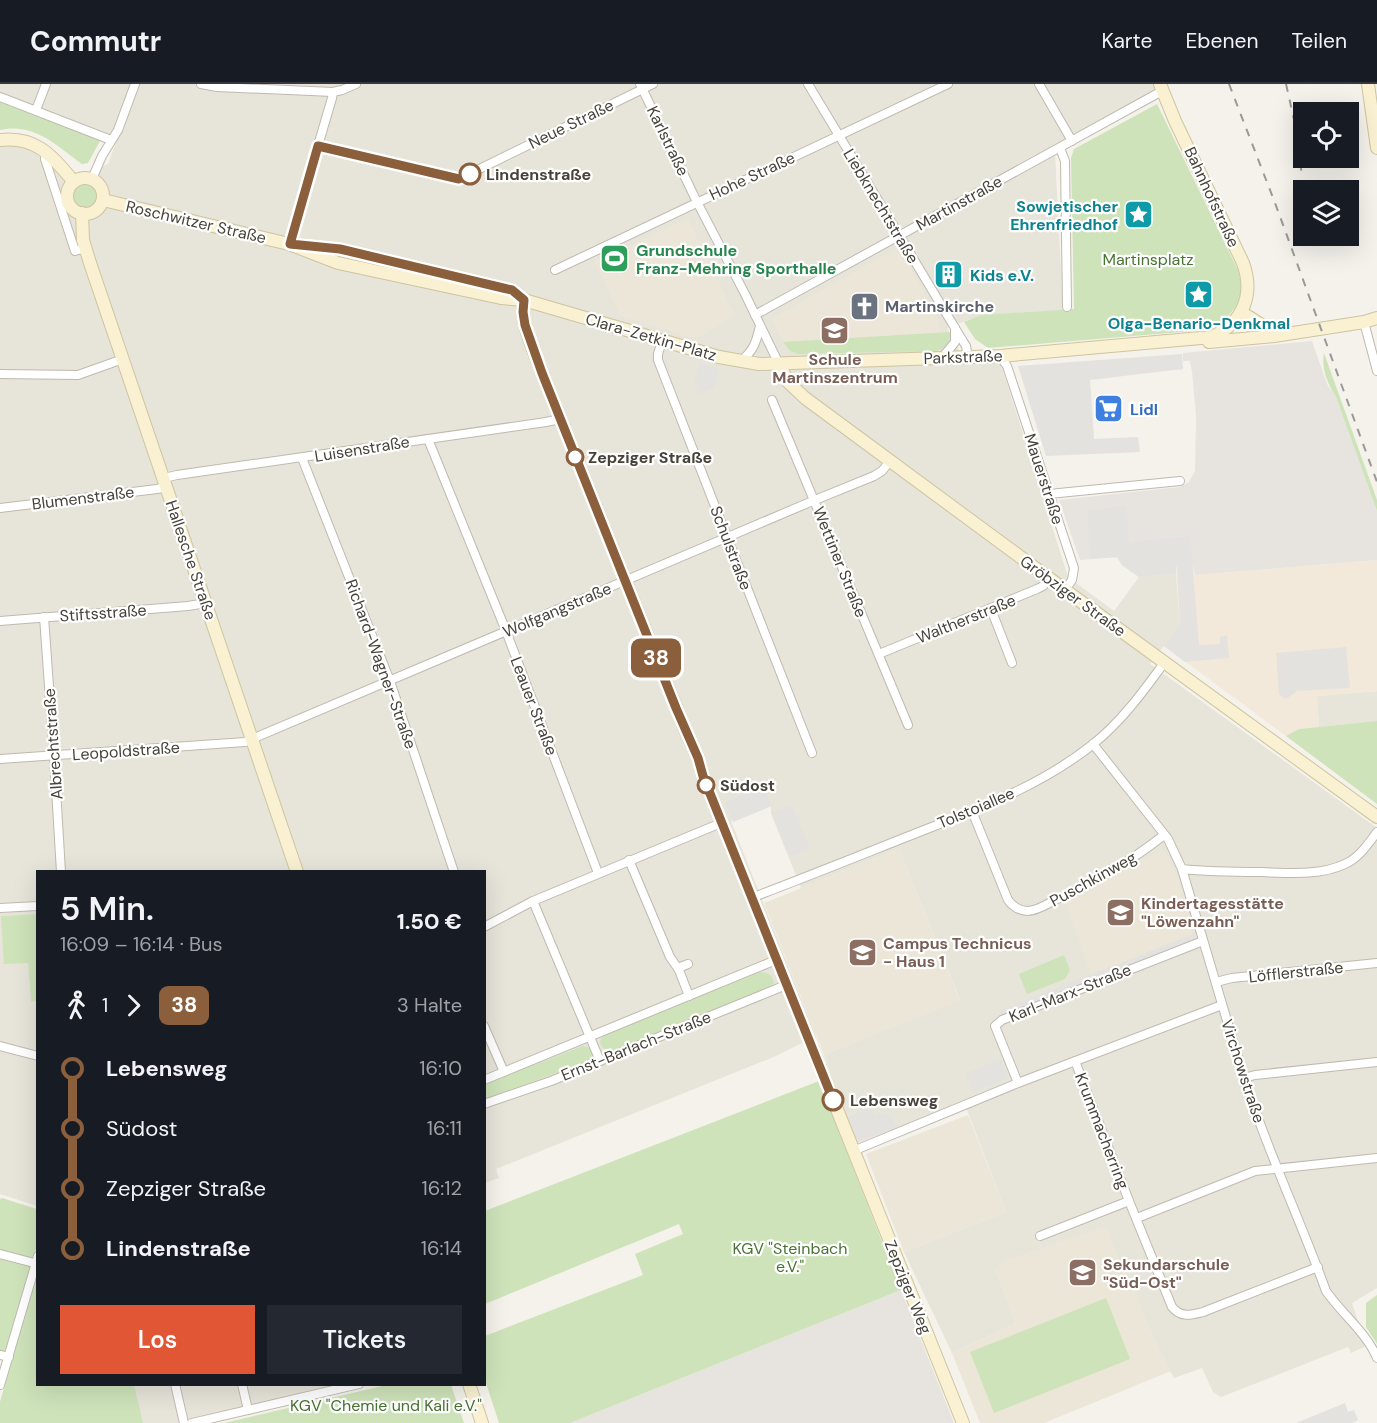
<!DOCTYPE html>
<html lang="de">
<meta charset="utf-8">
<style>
body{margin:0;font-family:"DM Sans",sans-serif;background:#242831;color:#f1f3f6;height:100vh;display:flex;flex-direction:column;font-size:22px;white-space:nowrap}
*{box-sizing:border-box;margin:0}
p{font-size:20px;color:#9ea1a6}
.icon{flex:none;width:33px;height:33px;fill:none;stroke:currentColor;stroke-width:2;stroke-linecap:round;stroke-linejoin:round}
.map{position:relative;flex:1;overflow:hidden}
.panel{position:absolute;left:36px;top:786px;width:450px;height:516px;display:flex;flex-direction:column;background:#171b24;border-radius:0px;box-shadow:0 6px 24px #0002}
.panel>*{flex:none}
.badge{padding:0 12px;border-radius:9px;font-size:21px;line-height:39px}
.controls{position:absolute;left:1293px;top:18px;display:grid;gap:12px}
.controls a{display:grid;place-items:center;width:66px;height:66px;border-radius:0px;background:#171b24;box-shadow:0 6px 24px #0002;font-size:30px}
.map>.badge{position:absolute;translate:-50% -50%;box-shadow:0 0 0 3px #fff}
.legs{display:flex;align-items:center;gap:9px;height:66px;padding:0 24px;font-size:20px}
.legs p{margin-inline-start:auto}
.summary{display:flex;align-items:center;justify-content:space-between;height:102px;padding:0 24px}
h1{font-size:33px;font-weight:600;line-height:45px}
.action{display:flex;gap:12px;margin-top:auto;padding:12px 24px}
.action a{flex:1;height:69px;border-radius:0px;background:#e15736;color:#fff;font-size:24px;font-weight:600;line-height:69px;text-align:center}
.action a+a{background:#242831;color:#f1f3f6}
ul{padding:0 24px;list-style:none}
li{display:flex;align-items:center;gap:21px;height:60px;font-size:22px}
li i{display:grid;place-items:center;width:9px;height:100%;margin:0 8px;background:currentColor}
li i::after{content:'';width:15px;height:15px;margin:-8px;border:4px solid;border-radius:50%;background:#171b24}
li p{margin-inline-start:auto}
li:first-child i{background:linear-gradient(#0000 50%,currentColor 0)}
li:last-child i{background:linear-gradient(currentColor 50%,#0000 0)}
header{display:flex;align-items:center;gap:36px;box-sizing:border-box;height:84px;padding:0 30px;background:#171b24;border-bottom:2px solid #363941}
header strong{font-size:28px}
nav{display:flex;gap:33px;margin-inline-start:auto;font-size:21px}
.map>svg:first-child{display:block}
.residential{fill:#e7e4da}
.commercial{fill:#f3e9da}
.industrial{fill:#e7e4e0}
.education{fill:#ebe6d7}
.green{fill:#cee3ba}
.parking{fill:#e3e2df}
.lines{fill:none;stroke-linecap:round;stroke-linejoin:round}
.street-casing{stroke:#bebaaf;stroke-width:10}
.secondary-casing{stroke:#cec4a1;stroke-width:14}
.street{stroke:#fff;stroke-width:8}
.secondary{stroke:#f9f1d1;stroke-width:12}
.rail{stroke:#999;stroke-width:2;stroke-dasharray:8 8;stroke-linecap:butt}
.line-1-casing{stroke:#fff;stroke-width:14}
.line-1{stroke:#8b5e3c;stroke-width:9}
.stop-1-dot{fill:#fff;stroke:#8b5e3c;stroke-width:3}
.labels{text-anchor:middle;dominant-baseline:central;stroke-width:4.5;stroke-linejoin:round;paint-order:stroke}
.street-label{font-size:16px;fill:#47433a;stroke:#fff}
.stop-label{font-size:16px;font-weight:bold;fill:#47433a;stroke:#fff;text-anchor:start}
.culture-label{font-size:16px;font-weight:bold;fill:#0d838f;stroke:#fff;text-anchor:end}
.leisure-label{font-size:16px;font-weight:bold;fill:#27864d;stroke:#fff;text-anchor:start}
.park-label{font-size:16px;fill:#497333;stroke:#fff}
.worship-label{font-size:16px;font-weight:bold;fill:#5b616d;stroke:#fff;text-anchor:start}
.education-label{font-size:16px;font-weight:bold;fill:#785e54;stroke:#fff;text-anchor:start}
.shop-label{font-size:16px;font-weight:bold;fill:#366cbe;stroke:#fff;text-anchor:start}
</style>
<header>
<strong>Commutr</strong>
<nav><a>Karte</a><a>Ebenen</a><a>Teilen</a></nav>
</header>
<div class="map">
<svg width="1377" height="1339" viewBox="0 0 1377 1339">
<rect width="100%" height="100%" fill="#f4f2eb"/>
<!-- residential -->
<g class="residential">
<path d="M 0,0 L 1154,0 L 1159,11 L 1055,69 L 1063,226 L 981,231 L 947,244 L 965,278 L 1000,277 L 1068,493 L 1114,527 L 1139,493 L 1176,489 L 1180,541 L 1150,580 L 1377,744 L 1377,1204 L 1352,1219 L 1366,1262 L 1351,1269 L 1348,1263 L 1221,1313 L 1213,1308 L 1202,1284 L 1174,1294 L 1154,1255 L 1122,1179 L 995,1185 L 1016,1239 L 952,1269 L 904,1168 L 1006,1128 L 964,1018 L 855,1060 L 824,971 L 960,916 L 899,765 L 801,804 L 771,729 L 771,721 L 731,737 L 816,952 L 776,972 L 496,1085 L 499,1094 L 485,1099 L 484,788 L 38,788 L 37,830 L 1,832 L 28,879 L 31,918 L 37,917 L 37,1122 L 0,1110 L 0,61 L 10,60 L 42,67 L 68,97 L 108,80 L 118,53 L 0,8 Z"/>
<path d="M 1377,607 L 1377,637 L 1319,643 L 1317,612 Z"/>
<path d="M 37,1192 L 38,1300 L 339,1301 L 179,1339 L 0,1339 L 0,1318 Z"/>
</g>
<!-- commercial -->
<path class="commercial" d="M 1377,476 L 1377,607 L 1317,612 L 1319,643 L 1299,645 L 1286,652 L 1164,562 L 1180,540 L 1176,482 L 1193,481 L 1195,491 Z"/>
<!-- industrial -->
<g class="industrial">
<path d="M 1312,257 L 1327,300 L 1336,313 L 1377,427 L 1377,476 L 1195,491 L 1193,481 L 1176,482 L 1176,489 L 1139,493 L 1122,481 L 1117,473 L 1080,476 L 1059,416 L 1180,403 L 1189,398 L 1195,387 L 1196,331 L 1192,288 L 1190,277 L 1183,277 L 1183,269 Z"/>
<path d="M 901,1206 L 954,1339 L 570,1339 Z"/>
</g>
<!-- education -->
<g class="education">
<path d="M 688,134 L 735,231 L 696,255 L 620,232 L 594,178 Z"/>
<path d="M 898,163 L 936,228 L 941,249 L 783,258 L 771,235 Z"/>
<path d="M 899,765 L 960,917 L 824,971 L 764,819 Z"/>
<path d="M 1163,765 L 1176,788 L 1194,850 L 1091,891 L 1064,814 Z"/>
<path d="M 968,1031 L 1006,1128 L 904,1168 L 866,1070 Z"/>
<path d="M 1106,1142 L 1121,1179 L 1124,1178 L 1154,1255 L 1171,1287 L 1044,1339 L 980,1339 L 952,1269 L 1016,1239 L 995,1185 L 1003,1177 Z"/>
</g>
<!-- green -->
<g class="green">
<path d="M 0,18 L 101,55 L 88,79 L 82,80 C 63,67 44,47 19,45 C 13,44 6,45 0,46 Z"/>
<path d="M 1157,20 L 1238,186 C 1239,192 1242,200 1241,205 C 1240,226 1223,238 1205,246 L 988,264 L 975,255 L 964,238 L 981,231 L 1074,225 L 1071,74 L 1074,65 Z"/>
<circle cx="85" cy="112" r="12"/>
<path d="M 950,248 L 950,258 L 942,265 L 936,267 L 798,270 L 790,267 L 783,258 Z"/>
<path d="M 1324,269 L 1377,416 L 1377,427 L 1336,313 C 1328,300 1321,285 1324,269 Z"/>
<path d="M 1377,637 L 1377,720 L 1286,652 L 1299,645 Z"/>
<path d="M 37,830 L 37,917 L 31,918 L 28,879 L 4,880 L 1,832 Z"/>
<path d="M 1064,871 L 1070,886 L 1065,895 L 1027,910 L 1019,890 Z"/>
<path d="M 761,888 C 769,889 772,891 774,899 L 771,903 L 614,967 L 609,968 L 602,963 L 600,958 L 602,953 L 607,950 L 754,890 Z"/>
<path d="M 583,962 L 590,964 L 593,968 L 592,975 L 485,1016 L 485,1000 Z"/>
<path d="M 819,997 L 901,1206 L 570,1339 L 499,1339 L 485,1296 L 485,1252 L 643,1191 L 635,1170 L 683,1150 L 679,1140 L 485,1220 L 485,1127 Z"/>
<path d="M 2,1114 L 37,1125 C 37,1140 42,1165 30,1175 L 0,1167 L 0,1115 Z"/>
<path d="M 0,1172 L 29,1181 L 31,1185 L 7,1269 L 0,1269 Z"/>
<path d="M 37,1192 L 38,1300 L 134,1301 L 143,1339 L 0,1339 L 0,1318 Z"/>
<path d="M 1377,1211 L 1377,1260 L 1366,1243 L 1366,1219 Z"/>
<path d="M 1106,1214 L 1130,1275 L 994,1329 L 970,1268 Z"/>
<path d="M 391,1300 L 451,1301 L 464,1339 L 224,1339 Z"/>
</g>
<!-- parking -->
<g class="parking">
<path d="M 127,113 L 275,149 L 278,152 L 123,115 Z"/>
<path d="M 123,126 L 288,163 L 286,166 L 123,129 Z"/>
<path d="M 1182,270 L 1183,285 L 1090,296 L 1094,355 L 1138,353 L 1140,368 L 1046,372 L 1018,282 Z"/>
<path d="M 699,279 L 719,285 L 714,304 L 699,310 L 694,295 L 697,294 L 696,290 Z"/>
<path d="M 1126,422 L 1129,458 L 1190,452 L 1199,561 L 1220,560 L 1220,553 L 1227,551 L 1229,574 L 1185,578 L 1164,562 L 1180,540 L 1177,482 L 1176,483 L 1176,489 L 1139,493 L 1122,481 L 1117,473 L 1091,475 L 1087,426 Z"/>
<path d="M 1346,563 L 1350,604 L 1297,607 L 1286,615 L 1279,610 L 1276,569 Z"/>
<path d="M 757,705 L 759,709 L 765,706 L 772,722 L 733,738 L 725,718 Z"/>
<path d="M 792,721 L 810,765 L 789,773 L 771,729 Z"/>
<path d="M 1194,850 L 1196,860 L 1002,936 L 998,927 Z"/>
<path d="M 1001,975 L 1008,994 L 973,1008 L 966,989 Z"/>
<path d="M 871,1024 L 875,1032 L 878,1029 L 891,1031 L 896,1044 L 861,1056 L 856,1054 L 848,1033 Z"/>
<path d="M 1345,1319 L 1348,1328 L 1354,1326 L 1358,1336 L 1352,1339 L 1296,1339 Z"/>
</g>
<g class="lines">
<defs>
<g id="street">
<path d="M 201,0 L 217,3 L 333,8 L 342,6 L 356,0"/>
<path d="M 640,0 L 697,118 L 745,210 L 779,280"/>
<path d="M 808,0 L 961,254 L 966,262 L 968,273"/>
<path d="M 1039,0 L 1072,57"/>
<path d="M 0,13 L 111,56"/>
<path d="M 36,26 L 46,0"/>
<path d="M 318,62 L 459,95 L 653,0"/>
<path d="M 1060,64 L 1065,77 L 1067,223"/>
<path d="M 46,67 L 45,75 L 75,167 L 86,164"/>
<path d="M 92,95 L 102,72 L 118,46 L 135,0"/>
<path d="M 289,160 L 332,14 L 333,8"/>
<path d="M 555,186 L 948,0"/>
<path d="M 755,231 L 1162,7"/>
<path d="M 1364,238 L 1377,287"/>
<path d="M 662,257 L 658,270 L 658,276 L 727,453 L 812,669"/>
<path d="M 1000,272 L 1007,282 L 1074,484 L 1072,496 L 1065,506"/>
<path d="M 942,274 L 955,258 L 955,244"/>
<path d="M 740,278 C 754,266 756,259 760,242"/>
<path d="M 0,290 L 78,291 L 123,275"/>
<path d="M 772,316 L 908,641"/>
<path d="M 428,355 L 506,547 L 598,789"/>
<path d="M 302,374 L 390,597 L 454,788"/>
<path d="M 164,394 L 177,391 L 546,338 L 560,335"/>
<path d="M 1049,410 L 1180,397"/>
<path d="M 0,424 L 157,405 L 166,403"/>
<path d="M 991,525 L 1012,579"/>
<path d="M 44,533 L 54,672 L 61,788"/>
<path d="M 0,537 L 188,522 L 206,519"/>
<path d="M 879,570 L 1037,505 L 1043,502 L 1050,495"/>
<path d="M 1093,660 L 1168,755 L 1182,785 C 1209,788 1235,788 1262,788 C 1289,789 1319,792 1345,780 C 1359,774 1368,760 1377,748"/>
<path d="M 0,675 L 245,658 L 815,416 L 874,392 L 882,387 L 890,377"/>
<path d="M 972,727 L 1008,816 C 1012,822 1020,827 1027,827 C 1036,827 1046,821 1053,817 C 1092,800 1131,777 1164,751"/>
<path d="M 629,776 L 670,873 L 679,886 L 689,912"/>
<path d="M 1182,785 L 1244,994 C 1267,1066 1300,1135 1326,1207 C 1341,1229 1367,1249 1377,1274"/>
<path d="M 751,814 C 804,794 856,773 909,752 C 972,727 1038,704 1092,661 C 1121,638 1143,608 1164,579"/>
<path d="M 533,817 L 600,977"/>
<path d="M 0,824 L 38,822"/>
<path d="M 484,843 L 533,817 L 721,739"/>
<path d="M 678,884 L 688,880"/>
<path d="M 1216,898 L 1232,894 L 1377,879"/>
<path d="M 484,942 L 504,988"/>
<path d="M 0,962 L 38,972"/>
<path d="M 1075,977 L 1129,1117 L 1172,1223 C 1181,1234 1191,1231 1203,1228 L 1318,1183"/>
<path d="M 1244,994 L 1255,991 L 1377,978"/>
<path d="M 484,996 L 776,876"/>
<path d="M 1018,999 L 995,942 L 1002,936 L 1203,857"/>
<path d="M 484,1020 L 551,997 L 786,901"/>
<path d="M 853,1067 L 1018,999 L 1222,921"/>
<path d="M 1137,1134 L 1255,1087 L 1377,1074"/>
<path d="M 1040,1152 L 1129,1117"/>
<path d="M 0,1170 L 38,1180"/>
<path d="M 0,1271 L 9,1273"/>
<path d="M 175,1300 L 184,1339"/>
<path d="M 242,1300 L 248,1326"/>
<path d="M 0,1301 L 38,1172"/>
<path d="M 192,1339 L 359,1300"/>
</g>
<g id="secondary">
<path d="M 1368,0 L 1377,64"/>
<path d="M 0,56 C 37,52 52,72 74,98"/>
<circle cx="85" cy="112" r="18"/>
<path d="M 103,116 L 289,160 L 340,165 L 503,204 L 512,206 L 523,215"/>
<path d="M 82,129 L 83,156 L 90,179 L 297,788"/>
<path d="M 289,160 L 338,179 L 501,214 L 524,216 L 719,273 L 759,280 L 1000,272 L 1212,253 C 1242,239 1255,212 1243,179 L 1175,37 L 1160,0"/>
<path d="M 524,216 C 519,238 535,268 542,289 L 684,643 L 698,674 L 703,692 L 963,1339"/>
<path d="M 1241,228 L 1268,245 L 1283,248"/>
<path d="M 1209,258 L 1274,252 L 1364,238 L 1377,234"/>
<path d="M 779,280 L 788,298 L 805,314 L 1065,506 L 1377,733"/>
<path d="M 469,1300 L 482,1339"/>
</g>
</defs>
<!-- street casing -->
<use href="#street" class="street-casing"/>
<!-- secondary casing -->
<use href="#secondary" class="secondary-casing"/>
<!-- street -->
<use href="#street" class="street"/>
<!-- secondary -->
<use href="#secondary" class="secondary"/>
<!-- rail -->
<g class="rail">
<path d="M 1229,0 L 1275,119 L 1377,398"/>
<path d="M 1286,0 L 1297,49 L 1302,93"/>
</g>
</g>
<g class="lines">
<defs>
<path id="line-1" d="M 470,90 L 459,95 L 318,62 L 290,160 L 340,165 L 503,204 L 512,206 L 524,216 L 523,228 L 525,241 L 542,289 L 676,624 L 698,674 L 703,692 L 833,1016"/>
</defs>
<!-- line-1 casing -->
<use href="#line-1" class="line-1-casing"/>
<!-- line-1 -->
<use href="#line-1" class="line-1"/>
</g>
<!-- icons -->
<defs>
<symbol id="sight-square" viewBox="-11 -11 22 22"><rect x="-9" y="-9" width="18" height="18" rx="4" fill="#0f9aa8" stroke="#fff"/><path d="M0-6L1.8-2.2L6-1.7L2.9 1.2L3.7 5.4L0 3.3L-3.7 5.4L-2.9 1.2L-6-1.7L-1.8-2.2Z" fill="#fff"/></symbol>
<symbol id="stadium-square" viewBox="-11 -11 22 22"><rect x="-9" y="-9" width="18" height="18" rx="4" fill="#2e9e5b" stroke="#fff"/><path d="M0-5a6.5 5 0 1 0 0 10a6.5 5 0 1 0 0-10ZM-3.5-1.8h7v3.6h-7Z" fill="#fff"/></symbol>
<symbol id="building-square" viewBox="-11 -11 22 22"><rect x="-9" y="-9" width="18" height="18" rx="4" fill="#0f9aa8" stroke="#fff"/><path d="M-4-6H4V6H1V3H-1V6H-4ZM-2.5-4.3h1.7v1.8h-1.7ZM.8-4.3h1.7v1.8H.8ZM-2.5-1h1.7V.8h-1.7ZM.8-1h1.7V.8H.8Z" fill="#fff"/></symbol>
<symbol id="church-square" viewBox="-11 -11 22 22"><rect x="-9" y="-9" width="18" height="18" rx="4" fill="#6b7280" stroke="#fff"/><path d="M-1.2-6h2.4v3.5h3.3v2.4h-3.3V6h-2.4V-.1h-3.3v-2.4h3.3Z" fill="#fff"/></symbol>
<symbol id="school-square" viewBox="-11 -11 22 22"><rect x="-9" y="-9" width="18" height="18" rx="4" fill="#8d6e63" stroke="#fff"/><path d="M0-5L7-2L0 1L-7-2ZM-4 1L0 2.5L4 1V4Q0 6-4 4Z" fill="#fff"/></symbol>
<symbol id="supermarket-square" viewBox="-11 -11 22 22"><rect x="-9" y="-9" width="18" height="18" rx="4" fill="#3f7fe0" stroke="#fff"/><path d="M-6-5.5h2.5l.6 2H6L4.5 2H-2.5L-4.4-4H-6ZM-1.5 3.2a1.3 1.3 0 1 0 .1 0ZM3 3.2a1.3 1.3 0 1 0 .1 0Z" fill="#fff"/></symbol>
</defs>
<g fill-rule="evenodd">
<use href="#sight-square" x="1122" y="114" width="33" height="33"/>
<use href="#stadium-square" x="598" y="158" width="33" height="33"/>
<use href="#building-square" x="932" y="174" width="33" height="33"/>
<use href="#sight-square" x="1182" y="194" width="33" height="33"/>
<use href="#church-square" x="848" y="206" width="33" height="33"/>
<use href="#school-square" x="818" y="230" width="33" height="33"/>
<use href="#supermarket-square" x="1092" y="308" width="33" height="33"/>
<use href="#school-square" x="1104" y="812" width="33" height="33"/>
<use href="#school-square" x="846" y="852" width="33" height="33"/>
<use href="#school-square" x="1066" y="1172" width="33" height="33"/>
</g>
<!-- markers -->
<g class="stop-1-dot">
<circle cx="470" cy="90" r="10"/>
<circle cx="575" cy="373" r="8"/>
<circle cx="706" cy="701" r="8"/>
<circle cx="833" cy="1016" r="10"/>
</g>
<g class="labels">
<!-- street labels -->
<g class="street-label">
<text transform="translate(571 40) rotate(-26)">Neue Straße</text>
<text transform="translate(668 57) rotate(64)">Karlstraße</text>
<text transform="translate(752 92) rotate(-25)">Hohe Straße</text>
<text transform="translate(1212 113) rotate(65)">Bahnhofstraße</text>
<text transform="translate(959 119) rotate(-29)">Martinstraße</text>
<text transform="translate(881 122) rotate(59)">Liebknechtstraße</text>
<text transform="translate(196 138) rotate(13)">Roschwitzer Straße</text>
<text transform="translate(651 253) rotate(16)">Clara-Zetkin-Platz</text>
<text transform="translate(963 273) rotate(-2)">Parkstraße</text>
<text transform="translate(362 365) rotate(-9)">Luisenstraße</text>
<text transform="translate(1044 395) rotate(72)">Mauerstraße</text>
<text transform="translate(83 414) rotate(-7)">Blumenstraße</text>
<text transform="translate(731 464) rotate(69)">Schulstraße</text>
<text transform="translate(191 476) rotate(71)">Hallesche Straße</text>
<text transform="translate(840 478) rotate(68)">Wettiner Straße</text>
<text transform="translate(1073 512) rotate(36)">Gröbziger Straße</text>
<text transform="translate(557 526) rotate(-23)">Wolfgangstraße</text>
<text transform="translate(103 529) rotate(-4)">Stiftsstraße</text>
<text transform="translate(966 535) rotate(-22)">Waltherstraße</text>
<text transform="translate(381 580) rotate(70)">Richard-Wagner-Straße</text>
<text transform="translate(534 622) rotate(69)">Leauer Straße</text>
<text transform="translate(53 660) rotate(-94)">Albrechtstraße</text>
<text transform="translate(126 667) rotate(-4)">Leopoldstraße</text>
<text transform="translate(976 724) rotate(-23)">Tolstoiallee</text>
<text transform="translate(1093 795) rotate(-29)">Puschkinweg</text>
<text transform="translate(1296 888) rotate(-6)">Löfflerstraße</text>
<text transform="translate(1070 909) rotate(-22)">Karl-Marx-Straße</text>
<text transform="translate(636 962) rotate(-22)">Ernst-Barlach-Straße</text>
<text transform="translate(1243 987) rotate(72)">Virchowstraße</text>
<text transform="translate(1102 1047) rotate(69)">Krummacherring</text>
<text transform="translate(908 1203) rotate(68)">Zepziger Weg</text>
</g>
<!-- stop labels -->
<g class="stop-label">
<text x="486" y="90">Lindenstraße</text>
<text x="588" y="373">Zepziger Straße</text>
<text x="720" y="701">Südost</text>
<text x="850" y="1016">Lebensweg</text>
</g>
<!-- culture labels -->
<g class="culture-label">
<text x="1118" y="122">Sowjetischer<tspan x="1118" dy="18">Ehrenfriedhof</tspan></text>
<text x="970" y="191" text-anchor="start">Kids e.V.</text>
<text x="1199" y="239" text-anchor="middle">Olga-Benario-Denkmal</text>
</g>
<!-- leisure labels -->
<g class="leisure-label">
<text x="636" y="166">Grundschule<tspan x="636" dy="18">Franz-Mehring Sporthalle</tspan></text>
</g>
<!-- park labels -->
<g class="park-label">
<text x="1148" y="175">Martinsplatz</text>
<text x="790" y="1164">KGV "Steinbach<tspan x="790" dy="18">e.V."</tspan></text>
<text x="386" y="1321">KGV "Chemie und Kali e.V."</text>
</g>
<!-- worship labels -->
<g class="worship-label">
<text x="885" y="222">Martinskirche</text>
</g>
<!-- education labels -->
<g class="education-label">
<text x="835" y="275" text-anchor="middle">Schule<tspan x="835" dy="18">Martinszentrum</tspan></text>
<text x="1141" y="819">Kindertagesstätte<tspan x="1141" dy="18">"Löwenzahn"</tspan></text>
<text x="883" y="859">Campus Technicus<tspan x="883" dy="18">- Haus 1</tspan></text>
<text x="1103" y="1180">Sekundarschule<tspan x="1103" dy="18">"Süd-Ost"</tspan></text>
</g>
<!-- shop labels -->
<g class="shop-label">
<text x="1130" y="325">Lidl</text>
</g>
</g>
</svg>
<div class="controls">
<a><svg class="icon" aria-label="locate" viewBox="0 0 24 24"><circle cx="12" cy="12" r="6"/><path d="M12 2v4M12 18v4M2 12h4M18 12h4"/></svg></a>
<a><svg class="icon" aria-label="layers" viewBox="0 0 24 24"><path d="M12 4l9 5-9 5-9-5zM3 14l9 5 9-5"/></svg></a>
</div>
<b class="badge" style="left:656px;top:574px;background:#8b5e3c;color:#fff">38</b>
<section class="panel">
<div class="summary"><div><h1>5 Min.</h1><p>16:09 – 16:14 · Bus</p></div><b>1.50 €</b></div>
<div class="legs"><svg class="icon" aria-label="walk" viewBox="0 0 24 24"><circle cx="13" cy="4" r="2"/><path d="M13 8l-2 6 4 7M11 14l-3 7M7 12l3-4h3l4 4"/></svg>1<svg class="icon" aria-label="forward" viewBox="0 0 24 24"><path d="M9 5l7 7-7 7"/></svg><b class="badge" style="background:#8b5e3c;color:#fff">38</b><p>3 Halte</p></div>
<ul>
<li><i style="color:#8b5e3c"></i><b>Lebensweg</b><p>16:10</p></li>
<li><i style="color:#8b5e3c"></i><span>Südost</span><p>16:11</p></li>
<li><i style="color:#8b5e3c"></i><span>Zepziger Straße</span><p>16:12</p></li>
<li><i style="color:#8b5e3c"></i><b>Lindenstraße</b><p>16:14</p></li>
</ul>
<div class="action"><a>Los</a><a>Tickets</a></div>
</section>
</div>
